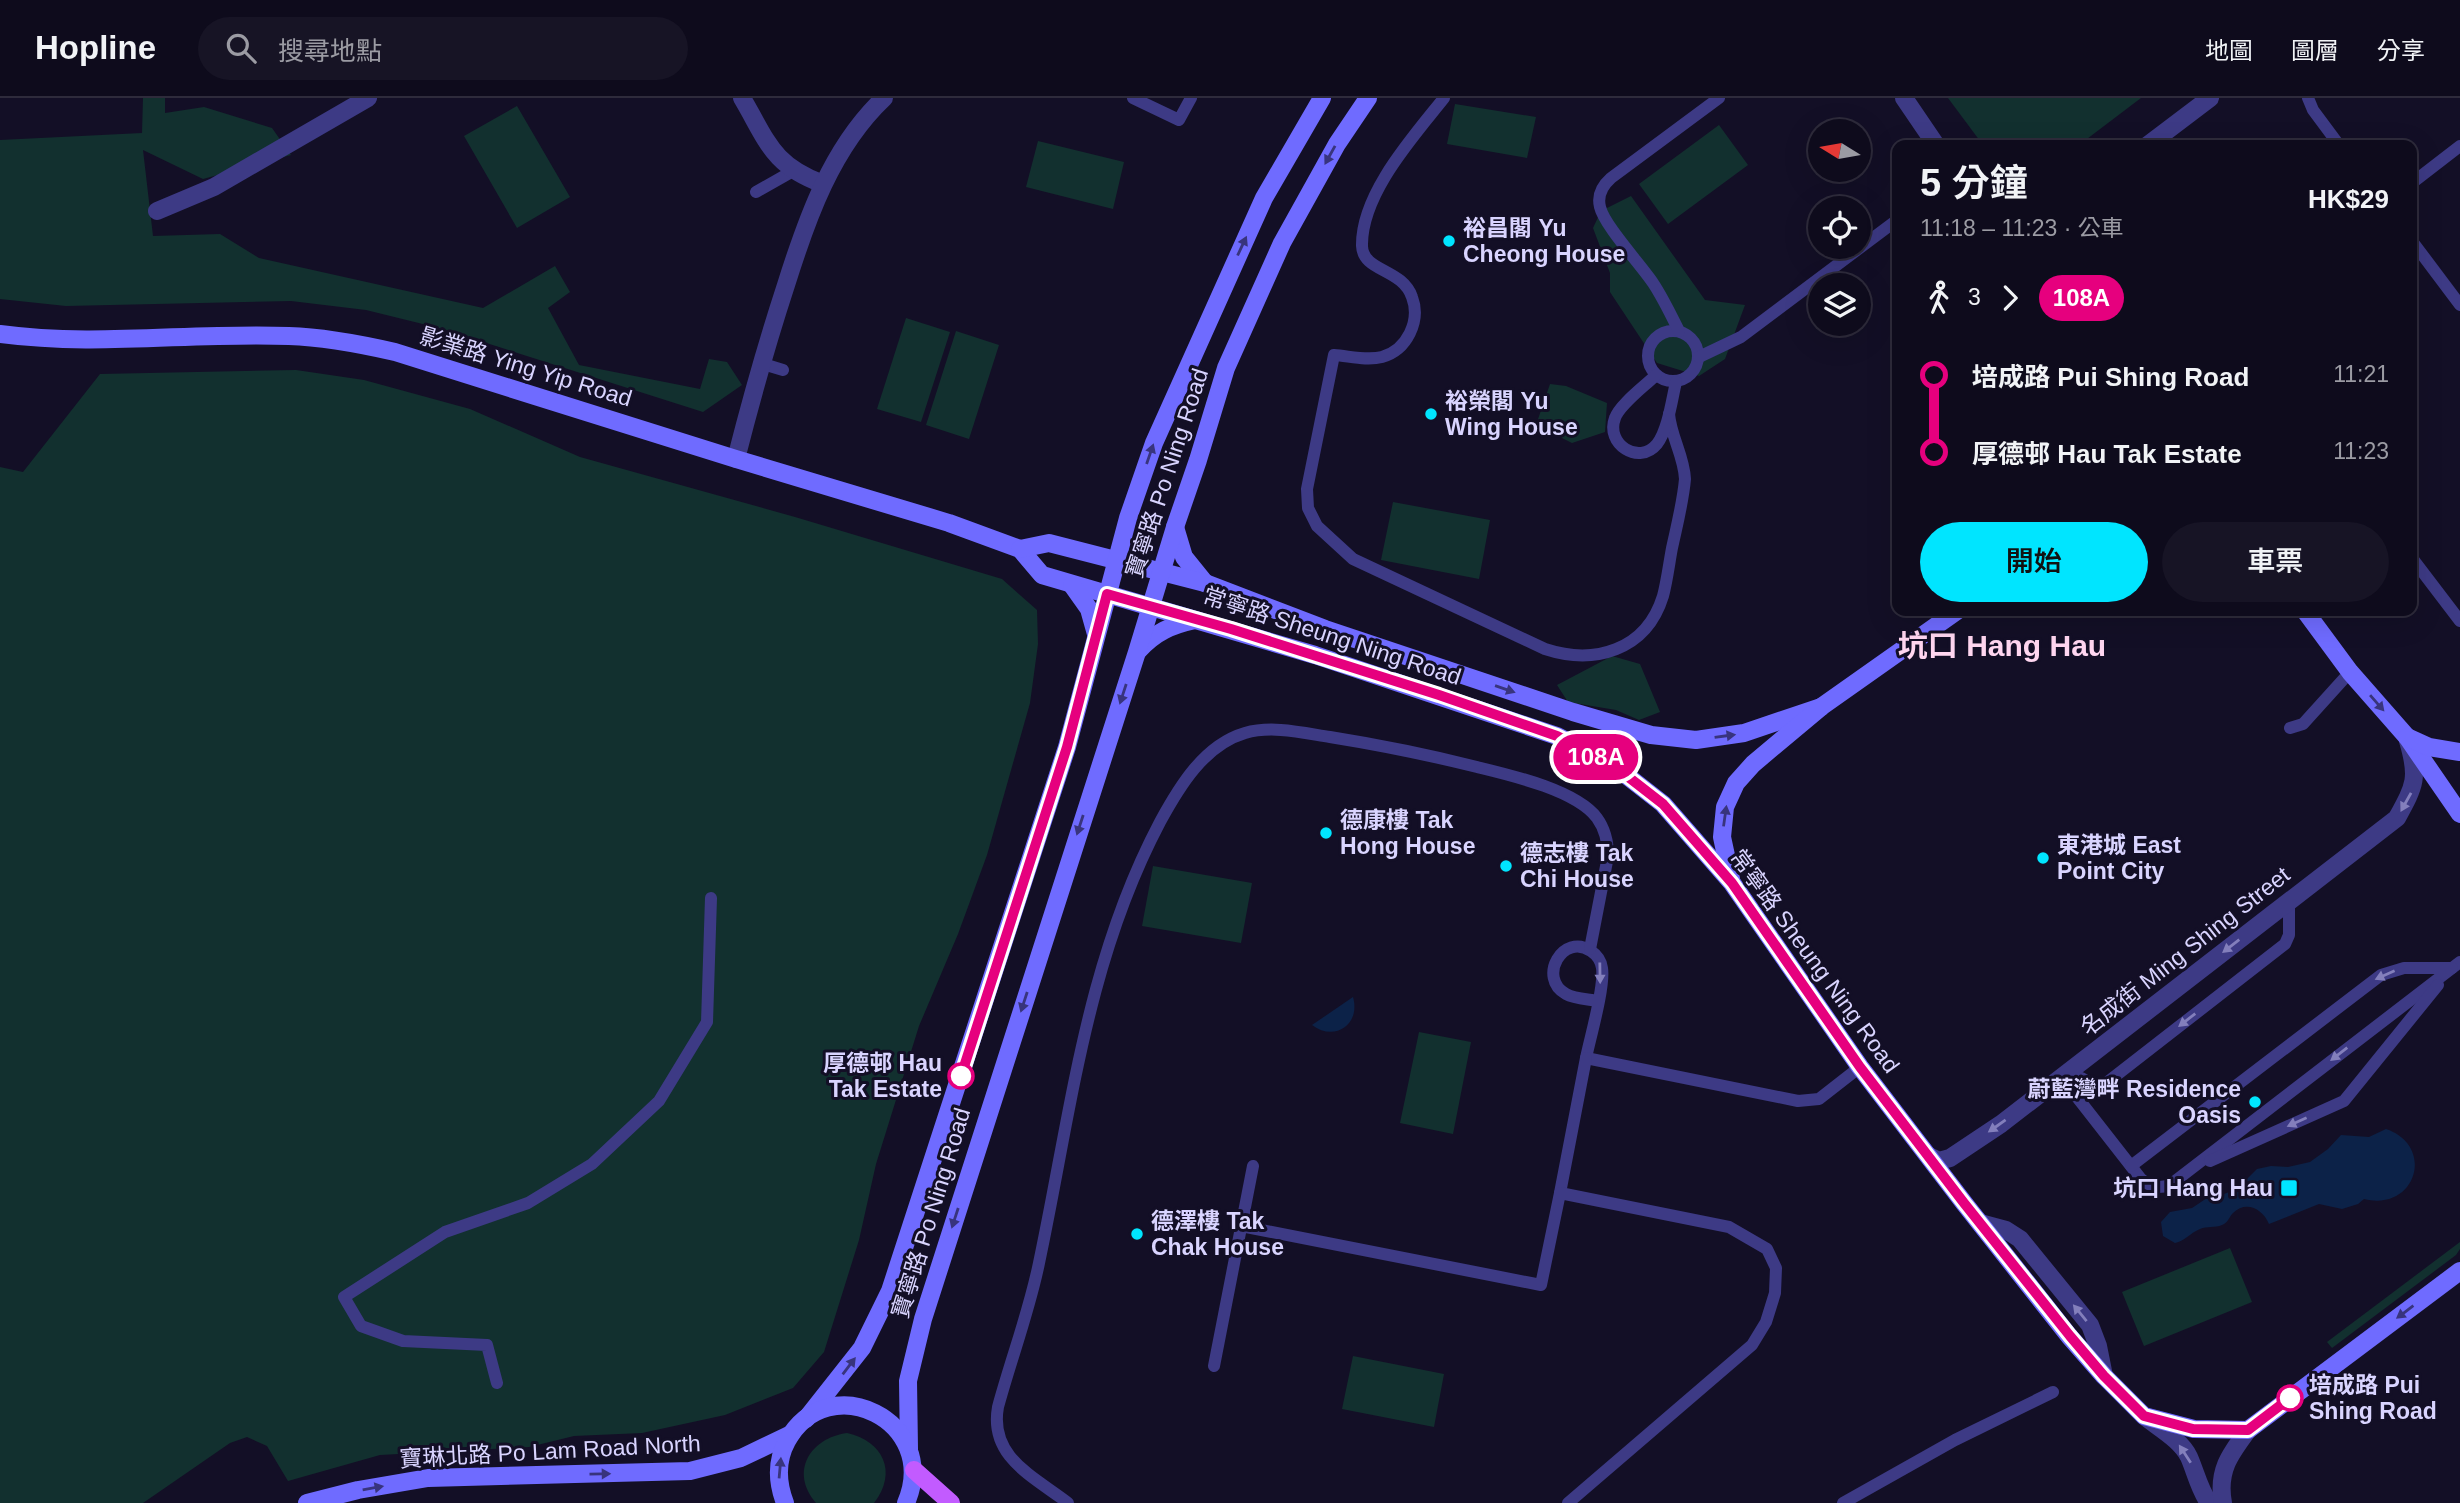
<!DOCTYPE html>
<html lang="zh-TW">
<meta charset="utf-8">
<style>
body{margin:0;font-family:Arial,"Noto Sans TC",sans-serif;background:#171425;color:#f1f3f6;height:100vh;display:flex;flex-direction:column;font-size:26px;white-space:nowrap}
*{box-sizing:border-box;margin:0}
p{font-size:23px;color:#9b9ba3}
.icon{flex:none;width:38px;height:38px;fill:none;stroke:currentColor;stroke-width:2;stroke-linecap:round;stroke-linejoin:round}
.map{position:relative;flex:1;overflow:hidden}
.panel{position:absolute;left:1892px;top:42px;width:525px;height:476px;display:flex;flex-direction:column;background:#0e0b1c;border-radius:14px;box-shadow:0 7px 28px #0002,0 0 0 2px #2e2b3b}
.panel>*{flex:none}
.badge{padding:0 14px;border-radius:23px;font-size:24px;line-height:46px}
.needle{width:46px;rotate:281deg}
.controls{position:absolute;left:1808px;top:21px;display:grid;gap:14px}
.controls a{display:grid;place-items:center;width:63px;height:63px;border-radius:50%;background:#0e0b1c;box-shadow:0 7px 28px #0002,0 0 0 2px #2e2b3b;font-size:35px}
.map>.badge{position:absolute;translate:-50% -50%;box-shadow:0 0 0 4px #fff}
.legs{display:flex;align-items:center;gap:10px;height:77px;padding:0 28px;font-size:23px}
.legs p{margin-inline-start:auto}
.summary{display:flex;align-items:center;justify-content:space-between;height:119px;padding:0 28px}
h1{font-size:38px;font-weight:600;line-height:52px}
.button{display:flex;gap:14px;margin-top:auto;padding:14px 28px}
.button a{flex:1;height:80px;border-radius:42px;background:#00e5ff;color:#111;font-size:28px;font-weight:600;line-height:80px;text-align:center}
.button a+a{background:#171425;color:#f1f3f6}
ul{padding:0 28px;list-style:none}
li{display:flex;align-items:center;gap:24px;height:77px;font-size:26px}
li i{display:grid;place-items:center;width:10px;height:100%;margin:0 9px;background:currentColor}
li i::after{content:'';width:18px;height:18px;margin:-9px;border:5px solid;border-radius:50%;background:#0e0b1c}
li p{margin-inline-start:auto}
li:first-child i{background:linear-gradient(#0000 50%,currentColor 0)}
li:last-child i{background:linear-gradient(currentColor 50%,#0000 0)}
header{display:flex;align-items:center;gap:42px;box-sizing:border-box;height:98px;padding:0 35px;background:#0e0b1c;border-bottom:2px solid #2e2b3b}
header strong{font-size:33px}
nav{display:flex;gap:38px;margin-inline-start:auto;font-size:24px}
.search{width:490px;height:63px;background:#171425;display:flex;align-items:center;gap:18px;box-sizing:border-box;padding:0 24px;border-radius:38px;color:#9b9ba3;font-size:26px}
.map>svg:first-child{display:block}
.green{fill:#12302f}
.water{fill:#0c2248}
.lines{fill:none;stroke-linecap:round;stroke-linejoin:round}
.lane{stroke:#3d3a85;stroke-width:12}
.street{stroke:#3d3a85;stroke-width:18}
.secondary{stroke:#6f6bff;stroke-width:18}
.primary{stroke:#c25bff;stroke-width:18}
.oneway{fill:#38347d}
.oneway2{fill:#837fbc}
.line-1-casing{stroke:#fff;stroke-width:16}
.line-1{stroke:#e6007e;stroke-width:10}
.poi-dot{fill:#00e5ff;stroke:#130f26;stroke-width:2.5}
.stop-1-dot{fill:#fff;stroke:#e6007e;stroke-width:3.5}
.labels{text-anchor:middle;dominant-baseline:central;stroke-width:6;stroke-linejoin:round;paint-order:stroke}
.poi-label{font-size:23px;font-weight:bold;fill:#d9d4ff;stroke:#130f26;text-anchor:start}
.street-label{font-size:23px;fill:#d9d4ff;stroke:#130f26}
.stop-label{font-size:23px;font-weight:bold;fill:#d9d4ff;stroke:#130f26;text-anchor:end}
.district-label{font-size:30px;font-weight:bold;fill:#ffd6f0;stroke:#130f26}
</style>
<header>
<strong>Hopline</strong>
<div class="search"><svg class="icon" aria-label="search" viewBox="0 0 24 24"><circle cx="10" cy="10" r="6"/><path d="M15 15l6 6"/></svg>搜尋地點</div>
<nav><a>地圖</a><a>圖層</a><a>分享</a></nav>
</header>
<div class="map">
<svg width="2460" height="1405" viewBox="0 0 2460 1405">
<rect width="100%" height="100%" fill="#130f26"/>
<!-- green -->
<g class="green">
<path d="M 143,0 L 165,0 L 165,15 L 204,9 L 272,30 L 291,57 L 203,81 L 143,52 L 153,138 L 220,136 L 259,160 L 483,210 L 555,168 L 570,194 L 548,210 L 579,267 L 700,291 L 709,261 L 727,264 L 742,287 L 703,314 L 439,230 L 366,212 L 291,203 L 66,208 L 0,201 L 0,42 L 142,35 Z"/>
<path d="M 1948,0 L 2141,0 L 2079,47 L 1983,47 Z"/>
<path d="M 1455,6 L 1536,19 L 1527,60 L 1447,46 Z"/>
<path d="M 517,8 L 570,99 L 517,130 L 464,38 Z"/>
<path d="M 1719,27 L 1748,67 L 1668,126 L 1639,86 Z"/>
<path d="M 1038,43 L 1124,64 L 1113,111 L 1026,89 Z"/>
<path d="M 1631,98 L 1705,202 L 1745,207 L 1725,261 L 1699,278 L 1657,265 L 1610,194 L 1610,175 L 1593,130 L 1601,113 Z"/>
<path d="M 906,220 L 950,234 L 921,324 L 877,311 Z"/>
<path d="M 956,233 L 999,247 L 969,341 L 926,327 Z"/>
<path d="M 296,272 L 364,282 L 470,311 L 580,359 L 795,419 L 1002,481 L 1037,512 L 1038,546 L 1030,605 L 987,757 L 958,836 L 919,928 L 876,1066 L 859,1142 L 824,1254 L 793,1290 L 725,1317 L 642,1335 L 574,1338 L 529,1349 L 380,1357 L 288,1383 L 267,1348 L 247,1339 L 230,1345 L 143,1405 L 0,1405 L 0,369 L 23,374 L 100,276 Z"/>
<path d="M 1550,286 L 1566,288 L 1607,305 L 1605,334 L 1572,345 L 1536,327 Z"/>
<path d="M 1393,404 L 1490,422 L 1479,481 L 1381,462 Z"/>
<path d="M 1612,558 L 1640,566 L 1660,614 L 1639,622 L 1616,612 L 1568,604 L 1557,587 Z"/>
<path d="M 1153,768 L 1252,785 L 1241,845 L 1142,828 Z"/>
<path d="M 1419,934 L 1471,944 L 1453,1036 L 1400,1025 Z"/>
<path d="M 2460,1144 L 2460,1151 L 2456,1157 L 2332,1250 L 2327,1244 Z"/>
<path d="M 2230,1150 L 2252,1204 L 2144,1248 L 2122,1194 Z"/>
<path d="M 1353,1258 L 1444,1276 L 1434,1329 L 1342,1311 Z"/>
<path d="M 847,1335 C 883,1343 898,1374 874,1405 L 816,1405 C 789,1374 810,1340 847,1335 Z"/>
</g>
<!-- water -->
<g class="water">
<path d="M 1353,899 C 1361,927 1334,944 1312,927 Z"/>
<path d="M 2386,1031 C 2436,1048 2416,1114 2364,1101 L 2358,1106 L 2342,1111 L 2319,1106 L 2269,1126 C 2263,1111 2246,1102 2233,1115 C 2229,1119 2228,1125 2222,1127 C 2215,1130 2207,1128 2200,1131 C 2190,1135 2185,1143 2175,1145 L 2163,1138 L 2161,1124 L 2170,1114 L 2192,1110 L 2210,1098 L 2224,1096 L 2237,1091 L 2257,1071 L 2271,1068 L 2288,1069 L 2310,1064 L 2328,1051 L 2341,1037 L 2369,1039 Z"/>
</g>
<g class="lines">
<!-- lane -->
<g class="lane">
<path d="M 1133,0 L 1179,22 L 1191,0"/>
<path d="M 1444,0 C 1413,39 1361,96 1362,148 C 1363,174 1402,170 1412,199 C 1421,223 1407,252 1382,259 C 1367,263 1349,258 1334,257 L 1307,391 L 1308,410 L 1317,428 L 1353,461 L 1545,551 C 1594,567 1646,553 1663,498 C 1667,483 1669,466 1672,450 C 1677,427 1683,404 1685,381 C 1684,358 1671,339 1669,316"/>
<path d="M 2308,0 L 2313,12 L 2339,47"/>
<path d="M 2412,85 L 2460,48"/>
<path d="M 756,94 L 793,73"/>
<path d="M 2412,143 L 2460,207"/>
<circle cx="1673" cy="258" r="25"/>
<path d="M 1679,233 C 1671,217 1663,200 1653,185 C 1641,167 1604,127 1600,109 C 1597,97 1602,88 1611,80 L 1719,0"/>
<path d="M 1699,259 L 1741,239 L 1897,122"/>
<path d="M 760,265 L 783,272"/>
<path d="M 1656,277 C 1645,288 1620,306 1615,320 C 1605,346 1639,368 1657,346 C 1668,332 1672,301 1676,284"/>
<path d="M 2412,460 L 2460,523"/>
<path d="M 2290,630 L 2303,626 L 2350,574"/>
<path d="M 1597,903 C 1587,901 1575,901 1566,896 C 1537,880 1563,834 1591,853 C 1597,857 1601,863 1602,870 C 1605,889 1590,940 1586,960 L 1798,1003 L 1819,1001 L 1860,969"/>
<path d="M 2061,983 C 2083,974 2078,981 2096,987 L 2105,986 L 2285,846 L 2289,837 L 2289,804"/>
<path d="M 2052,988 L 2064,988 L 2073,994 L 2141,1081 C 2151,1089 2157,1091 2170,1087 L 2460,864"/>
<path d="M 2210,1063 L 2344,1003 L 2438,887"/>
<path d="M 2131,1068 L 2381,877 L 2404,870 L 2452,870"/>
<path d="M 1560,1095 L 1586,960"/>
<path d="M 1241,1128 L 1541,1187 L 1560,1095 L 1729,1129 L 1767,1151 L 1776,1170 L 1775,1195 L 1766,1224 L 1752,1247 L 1568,1405"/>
<path d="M 1214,1268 L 1253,1068"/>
<path d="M 497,1285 L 487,1247 L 403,1243 L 361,1228 L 344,1199 L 445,1134 L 528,1105 L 592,1066 L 659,1003 L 707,924 L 711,800"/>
<path d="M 1068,1405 C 1033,1378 989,1359 998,1309 C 1011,1261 1029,1214 1039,1165 C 1071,1014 1086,864 1160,724 C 1179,689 1204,647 1245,635 C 1272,627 1304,635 1330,639 C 1380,647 1429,657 1477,669 C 1510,677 1576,692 1597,720 C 1605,731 1608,744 1608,758 L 1590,851"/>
<path d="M 1843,1405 L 1955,1342 L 2053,1294"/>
</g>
<!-- street -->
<g class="street">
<path d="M 742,0 C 768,44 772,67 823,86"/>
<path d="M 1904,0 L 1936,47"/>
<path d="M 2148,47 L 2210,0"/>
<path d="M 157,113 L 214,89 L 368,0"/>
<path d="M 736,361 C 751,302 767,245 786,187 C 807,120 832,49 884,0"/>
<path d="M 1929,1058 L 1939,1063 L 1950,1060 L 2001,1026 L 2397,720 C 2415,687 2419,680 2408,643"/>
<path d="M 1980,1125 L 2006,1132 L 2020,1141 L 2090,1227 L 2098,1248 L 2104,1278"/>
<path d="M 2144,1318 C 2159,1330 2181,1342 2189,1359 C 2196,1375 2199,1391 2209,1405"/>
<path d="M 2223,1405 C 2217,1373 2230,1356 2248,1332"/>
</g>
<!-- secondary -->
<g class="secondary">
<path d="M 0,236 C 96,249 193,234 289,238 C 325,239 360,246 395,254 L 736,361 L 949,425 L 1020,451 L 1042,477 L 1315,557 L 1557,638 L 1613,667 L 1663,706 L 1732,785 L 1860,969 L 1964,1105 L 2069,1238 L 2104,1278 L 2144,1318 L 2194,1331 L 2248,1332 L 2460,1173"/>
<path d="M 1175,429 L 1184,459 L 1205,485"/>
<path d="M 1020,451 L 1049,445 L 1205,485 L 1325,531 L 1573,614 L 1651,637 L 1696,642 L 1744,635 L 1821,609"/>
<path d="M 1072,487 L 1089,511 L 1096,536"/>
<path d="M 2305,513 L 2350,574 L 2407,639 L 2460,716"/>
<path d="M 1138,553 C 1155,534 1172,527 1195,522"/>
<path d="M 2407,639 L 2429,649 L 2460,654"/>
<path d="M 1731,781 L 1722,739 L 1725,709 L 1736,685 L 1753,666 L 1821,609 L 1957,513"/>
<path d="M 806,1321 L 862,1250 L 890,1193 L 1067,649 L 1128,420 L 1154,345 L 1264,100 L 1322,0"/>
<path d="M 909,1351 L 908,1283 L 923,1221 L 1137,554 L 1175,429 L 1198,362 L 1226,270 L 1282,145 L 1337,46 L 1368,0"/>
<path d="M 307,1405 L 358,1392 L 428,1380 L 690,1373 L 741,1360 L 791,1336"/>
<path d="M 785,1405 C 777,1384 776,1363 787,1343 C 828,1268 941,1323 906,1405"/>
</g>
<!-- primary -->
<path class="primary" d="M 914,1372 L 951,1405"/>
</g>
<!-- one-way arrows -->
<defs><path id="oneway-solid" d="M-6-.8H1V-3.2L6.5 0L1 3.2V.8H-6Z" transform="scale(1.75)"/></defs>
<g class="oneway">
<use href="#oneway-solid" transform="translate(1330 57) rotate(119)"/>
<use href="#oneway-solid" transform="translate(1242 148) rotate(-65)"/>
<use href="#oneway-solid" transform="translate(1150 356) rotate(-71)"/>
<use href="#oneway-solid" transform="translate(1505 591) rotate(19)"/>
<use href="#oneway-solid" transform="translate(1123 596) rotate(108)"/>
<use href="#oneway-solid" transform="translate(2377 605) rotate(49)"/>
<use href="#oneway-solid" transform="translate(1725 638) rotate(-8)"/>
<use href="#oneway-solid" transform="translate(1725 718) rotate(-82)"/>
<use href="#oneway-solid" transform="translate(1080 727) rotate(108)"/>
<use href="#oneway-solid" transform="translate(1024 904) rotate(108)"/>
<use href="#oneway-solid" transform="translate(955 1120) rotate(108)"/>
<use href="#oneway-solid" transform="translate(2405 1214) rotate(143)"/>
<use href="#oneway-solid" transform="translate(849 1268) rotate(-53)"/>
<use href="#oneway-solid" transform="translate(780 1370) rotate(-85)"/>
<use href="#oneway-solid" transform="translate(600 1376) rotate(-1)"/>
<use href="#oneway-solid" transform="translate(373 1390) rotate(-10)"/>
</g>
<g class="oneway2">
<use href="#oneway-solid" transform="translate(2406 704) rotate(119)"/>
<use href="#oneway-solid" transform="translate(2231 848) rotate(142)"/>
<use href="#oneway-solid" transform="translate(1600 875) rotate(89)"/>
<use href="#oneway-solid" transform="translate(2385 877) rotate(156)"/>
<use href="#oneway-solid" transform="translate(2187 922) rotate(142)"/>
<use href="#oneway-solid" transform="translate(2339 956) rotate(142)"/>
<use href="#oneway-solid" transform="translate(2297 1024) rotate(156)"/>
<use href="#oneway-solid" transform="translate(1997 1028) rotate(145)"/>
<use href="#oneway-solid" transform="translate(2080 1215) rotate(-129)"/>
<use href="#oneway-solid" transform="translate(2185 1356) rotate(-123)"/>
</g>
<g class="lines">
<defs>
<path id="line-1" d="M 961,978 L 1067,649 L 1107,496 L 1231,531 L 1439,597 L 1557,638 L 1613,667 L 1663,706 L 1732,785 L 1860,969 L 1964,1105 L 2070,1238 L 2104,1278 L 2144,1318 L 2193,1331 L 2248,1332 L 2290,1300"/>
</defs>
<!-- line-1 casing -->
<use href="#line-1" class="line-1-casing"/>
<!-- line-1 -->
<use href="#line-1" class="line-1"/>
</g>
<!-- markers -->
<g class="poi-dot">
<circle cx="1449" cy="143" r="7"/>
<circle cx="1431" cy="316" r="7"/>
<circle cx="1326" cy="735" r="7"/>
<circle cx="2043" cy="760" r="7"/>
<circle cx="1506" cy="768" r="7"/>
<circle cx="2255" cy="1004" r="7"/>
<rect x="2280" y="1081" width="18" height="18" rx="3.5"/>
<circle cx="1137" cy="1136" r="7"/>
</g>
<g class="stop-1-dot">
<circle cx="961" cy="978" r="12"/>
<circle cx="2290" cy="1300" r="12"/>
</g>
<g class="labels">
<!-- poi labels -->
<g class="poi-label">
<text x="1463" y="130">裕昌閣 Yu<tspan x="1463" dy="26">Cheong House</tspan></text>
<text x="1445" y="303">裕榮閣 Yu<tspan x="1445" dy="26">Wing House</tspan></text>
<text x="1340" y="722">德康樓 Tak<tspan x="1340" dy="26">Hong House</tspan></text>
<text x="2057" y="747">東港城 East<tspan x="2057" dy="26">Point City</tspan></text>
<text x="1520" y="755">德志樓 Tak<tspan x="1520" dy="26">Chi House</tspan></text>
<text x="2241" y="991" text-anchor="end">蔚藍灣畔 Residence<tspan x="2241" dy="26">Oasis</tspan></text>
<text x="2273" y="1090" text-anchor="end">坑口 Hang Hau</text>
<text x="1151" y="1123">德澤樓 Tak<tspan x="1151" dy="26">Chak House</tspan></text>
</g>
<!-- street labels -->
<g class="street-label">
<text transform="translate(526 269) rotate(17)">影業路 Ying Yip Road</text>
<text transform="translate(1167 375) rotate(-72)">寶寧路 Po Ning Road</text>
<text transform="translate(1332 538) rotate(18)">常寧路 Sheung Ning Road</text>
<text transform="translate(2185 853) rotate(-38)">名成街 Ming Shing Street</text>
<text transform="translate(1815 863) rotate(54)">常寧路 Sheung Ning Road</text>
<text transform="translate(931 1115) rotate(-73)">寶寧路 Po Ning Road</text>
<text transform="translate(550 1353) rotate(-3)">寶琳北路 Po Lam Road North</text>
</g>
<!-- stop labels -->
<g class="stop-label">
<text x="942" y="965">厚德邨 Hau<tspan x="942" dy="26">Tak Estate</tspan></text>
<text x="2309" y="1287" text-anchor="start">培成路 Pui<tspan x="2309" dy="26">Shing Road</tspan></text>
</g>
<!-- district labels -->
<g class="district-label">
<text x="2002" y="547">坑口 Hang Hau</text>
</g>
</g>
</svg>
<div class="controls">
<a><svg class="needle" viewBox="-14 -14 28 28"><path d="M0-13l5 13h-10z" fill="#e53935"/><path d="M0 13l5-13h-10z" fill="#9b9ba3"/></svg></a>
<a><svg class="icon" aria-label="locate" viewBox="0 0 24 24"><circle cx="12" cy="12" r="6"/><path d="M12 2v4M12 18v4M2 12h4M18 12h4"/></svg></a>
<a><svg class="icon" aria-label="layers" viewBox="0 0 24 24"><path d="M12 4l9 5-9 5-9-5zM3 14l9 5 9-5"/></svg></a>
</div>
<b class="badge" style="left:1596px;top:659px;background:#e6007e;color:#fff">108A</b>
<section class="panel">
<div class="summary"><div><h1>5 分鐘</h1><p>11:18 – 11:23 · 公車</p></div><b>HK$29</b></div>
<div class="legs"><svg class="icon" aria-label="walk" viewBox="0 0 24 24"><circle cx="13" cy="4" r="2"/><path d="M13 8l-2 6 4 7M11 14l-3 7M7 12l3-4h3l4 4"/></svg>3<svg class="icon" aria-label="forward" viewBox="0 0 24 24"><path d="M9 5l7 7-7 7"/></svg><b class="badge" style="background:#e6007e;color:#fff">108A</b></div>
<ul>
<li><i style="color:#e6007e"></i><b>培成路 Pui Shing Road</b><p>11:21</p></li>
<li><i style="color:#e6007e"></i><b>厚德邨 Hau Tak Estate</b><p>11:23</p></li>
</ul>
<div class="button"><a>開始</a><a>車票</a></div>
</section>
</div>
